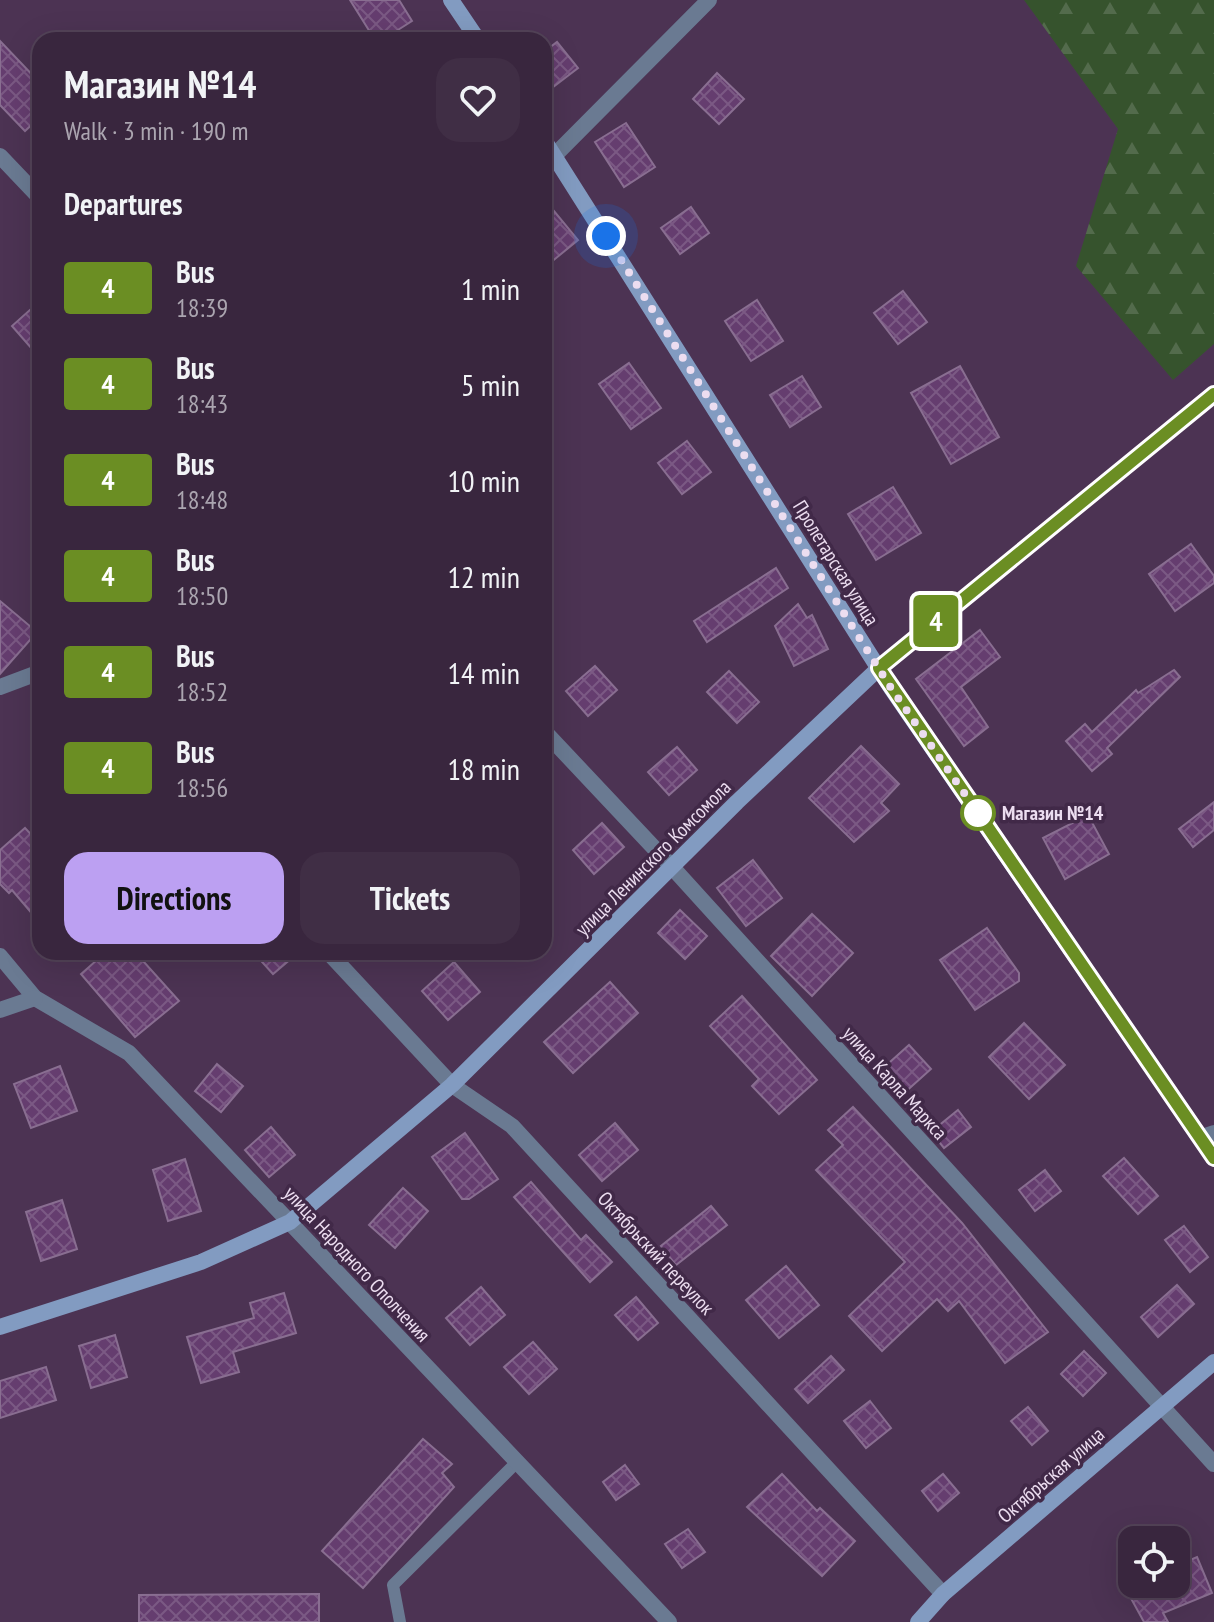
<!DOCTYPE html>
<meta charset="utf-8">
<style>
body{margin:0;font-family:"PT Sans Narrow",sans-serif;background:#402e45;color:#f1f3f6;height:100vh;display:flex;flex-direction:column;font-size:30px;white-space:nowrap}
*{box-sizing:border-box;margin:0}
p{font-size:26px;color:#aba5b0}
.icon{flex:none;width:44px;height:44px;fill:none;stroke:currentColor;stroke-width:2;stroke-linecap:round;stroke-linejoin:round}
.map{position:relative;flex:1;overflow:hidden}
.drawer{position:absolute;left:32px;top:32px;width:520px;height:928px;display:flex;flex-direction:column;background:#39263e;border-radius:24px;box-shadow:0 8px 32px #0002,0 0 0 2px #534358}
.drawer>*{flex:none}
.badge{padding:0 16px;border-radius:6px;font-size:28px;line-height:52px}
.tools{position:absolute;left:1118px;top:1526px;display:grid;gap:16px}
.tools a{display:grid;place-items:center;width:72px;height:72px;border-radius:16px;background:#39263e;box-shadow:0 8px 32px #0002,0 0 0 2px #534358;font-size:40px}
.you{position:absolute;width:40px;height:40px;margin:-20px;border:6px solid #fff;border-radius:50%;background:#1a73e8;box-shadow:0 0 0 12px #1a73e833}
.map>.badge{position:absolute;translate:-50% -50%;box-shadow:0 0 0 4px #fff}
h2{padding:0 32px;font-size:30px;line-height:72px}
.round{display:grid;place-items:center;flex:none;width:84px;height:84px;border-radius:24px;background:#402e45}
.summary{display:flex;align-items:center;justify-content:space-between;height:136px;padding:0 32px}
h1{font-size:38px;font-weight:700;line-height:60px}
.button{display:flex;gap:16px;margin-top:auto;padding:16px 32px}
.button a{flex:1;height:92px;border-radius:24px;background:#bca0f2;color:#111;font-size:32px;font-weight:700;line-height:92px;text-align:center}
.button a+a{background:#402e45;color:#f1f3f6}
ul{padding:0;list-style:none}
li{display:flex;align-items:center;gap:24px;height:96px;padding:0 32px}
li div{flex:1}
li b{display:block;font-size:30px}
li em{font-style:normal}
li .badge{min-width:88px;font-weight:700;text-align:center}
.map>svg:first-child{display:block}
.forest{fill:url(#forest-firs)}
.building{fill:url(#building-cross-hatch);stroke:#896e91;stroke-width:2}
.lines{fill:none;stroke-linecap:round;stroke-linejoin:round}
.lane{stroke:#6a7a92;stroke-width:12}
.street{stroke:#6a7a92;stroke-width:16}
.secondary{stroke:#829bc1;stroke-width:16}
.line-casing{stroke:#fff;stroke-width:18}
.line{stroke:#6b8e23;stroke-width:12}
.walk{stroke:#ecddf0;stroke-width:8;stroke-dasharray:0 14.4}
.stop-dot{fill:#fff;stroke:#6b8e23;stroke-width:4}
.labels{text-anchor:middle;dominant-baseline:central;stroke-width:7;stroke-linejoin:round;paint-order:stroke}
.street-label{font-size:20px;fill:#ecddf0;stroke:#412948}
.stop-label{font-size:20px;font-weight:bold;fill:#ecddf0;stroke:#412948;text-anchor:start}
</style>
<div class="map">
<svg width="1214" height="1622" viewBox="0 0 1214 1622">
<defs>
<pattern id="forest-firs" width="22" height="20" patternUnits="userSpaceOnUse" patternTransform="scale(2)"><rect width="22" height="20" fill="#36532d"/><path d="M5 1l3.5 6h-7zM16 11l3.5 6h-7z" fill="#536b4c"/></pattern>
<pattern id="building-cross-hatch" width="8" height="8" patternUnits="userSpaceOnUse" patternTransform="scale(2)"><rect width="8" height="8" fill="#653d6f"/><path d="M0 0l8 8M0 8l8-8" fill="none" stroke="#7b5984"/></pattern>
</defs>
<rect width="100%" height="100%" fill="#4c3353"/>
<!-- forest -->
<path class="forest" d="M 1024,0 L 1214,0 L 1214,344 L 1173,380 L 1076,266 L 1118,129 Z"/>
<!-- building -->
<g class="building">
<path d="M 350,0 L 399,0 L 412,21 L 382,40 L 375,40 Z"/>
<path d="M 0,41 L 40,83 L 40,117 L 25,131 L 0,105 Z"/>
<path d="M 557,42 L 578,68 L 544,94 L 544,52 Z"/>
<path d="M 717,73 L 744,99 L 719,124 L 693,99 Z"/>
<path d="M 626,123 L 655,167 L 624,187 L 595,142 Z"/>
<path d="M 544,199 L 578,240 L 544,268 Z"/>
<path d="M 691,207 L 709,233 L 680,254 L 661,228 Z"/>
<path d="M 903,291 L 927,322 L 898,344 L 874,313 Z"/>
<path d="M 757,300 L 783,341 L 751,361 L 725,321 Z"/>
<path d="M 40,301 L 40,358 L 12,326 Z"/>
<path d="M 629,363 L 661,408 L 631,429 L 599,384 Z"/>
<path d="M 960,366 L 999,437 L 951,464 L 911,393 Z"/>
<path d="M 802,376 L 821,407 L 790,427 L 770,395 Z"/>
<path d="M 687,441 L 711,472 L 682,494 L 658,463 Z"/>
<path d="M 893,487 L 921,533 L 876,560 L 848,514 Z"/>
<path d="M 1191,544 L 1214,576 L 1214,583 L 1175,611 L 1149,574 Z"/>
<path d="M 776,568 L 788,588 L 707,642 L 694,621 Z"/>
<path d="M 0,601 L 37,632 L 0,674 Z"/>
<path d="M 798,604 L 807,618 L 812,615 L 828,649 L 794,666 L 775,626 Z"/>
<path d="M 980,630 L 1000,657 L 961,687 L 988,727 L 964,746 L 916,679 Z"/>
<path d="M 595,666 L 617,690 L 588,716 L 566,691 Z"/>
<path d="M 1174,670 L 1180,677 L 1107,748 L 1112,754 L 1092,771 L 1066,741 L 1085,724 L 1092,732 L 1136,690 L 1138,693 Z"/>
<path d="M 729,671 L 759,702 L 737,723 L 707,692 Z"/>
<path d="M 861,746 L 899,784 L 881,803 L 889,811 L 854,842 L 809,798 Z"/>
<path d="M 677,747 L 697,770 L 669,795 L 648,772 Z"/>
<path d="M 1214,802 L 1214,830 L 1193,847 L 1179,829 Z"/>
<path d="M 1088,815 L 1109,854 L 1065,879 L 1043,838 Z"/>
<path d="M 602,823 L 624,847 L 594,874 L 573,850 Z"/>
<path d="M 25,828 L 40,844 L 40,923 L 12,890 L 9,893 L 0,884 L 0,850 Z"/>
<path d="M 753,860 L 782,898 L 746,926 L 717,888 Z"/>
<path d="M 680,910 L 707,936 L 685,959 L 658,933 Z"/>
<path d="M 812,914 L 853,953 L 812,996 L 771,956 Z"/>
<path d="M 987,928 L 1019,973 L 1019,981 L 975,1010 L 940,960 Z"/>
<path d="M 106,952 L 135,952 L 179,1001 L 135,1037 L 81,974 Z"/>
<path d="M 253,952 L 299,952 L 273,974 Z"/>
<path d="M 454,962 L 480,992 L 448,1020 L 422,991 Z"/>
<path d="M 610,982 L 638,1013 L 573,1073 L 544,1042 Z"/>
<path d="M 742,996 L 817,1080 L 779,1114 L 752,1086 L 759,1079 L 710,1026 Z"/>
<path d="M 1024,1023 L 1065,1065 L 1029,1099 L 989,1057 Z"/>
<path d="M 909,1045 L 931,1069 L 903,1094 L 881,1070 Z"/>
<path d="M 217,1064 L 243,1086 L 221,1112 L 195,1091 Z"/>
<path d="M 60,1066 L 77,1111 L 31,1128 L 14,1084 Z"/>
<path d="M 853,1107 L 962,1223 L 1048,1332 L 1005,1363 L 959,1301 L 948,1311 L 937,1299 L 882,1351 L 849,1316 L 905,1262 L 816,1170 L 843,1145 L 828,1130 Z"/>
<path d="M 958,1110 L 971,1127 L 944,1148 L 931,1132 Z"/>
<path d="M 615,1123 L 638,1150 L 602,1181 L 579,1155 Z"/>
<path d="M 271,1127 L 295,1155 L 269,1177 L 245,1150 Z"/>
<path d="M 465,1133 L 498,1179 L 469,1199 L 462,1199 L 432,1157 Z"/>
<path d="M 1124,1158 L 1158,1196 L 1138,1214 L 1103,1176 Z"/>
<path d="M 185,1159 L 201,1211 L 168,1221 L 153,1170 Z"/>
<path d="M 1045,1170 L 1061,1191 L 1035,1211 L 1019,1190 Z"/>
<path d="M 531,1182 L 581,1240 L 586,1235 L 612,1262 L 590,1282 L 514,1197 Z"/>
<path d="M 403,1188 L 428,1211 L 395,1248 L 369,1225 Z"/>
<path d="M 62,1200 L 77,1249 L 41,1261 L 26,1212 Z"/>
<path d="M 711,1206 L 727,1225 L 676,1265 L 661,1246 Z"/>
<path d="M 1184,1226 L 1208,1257 L 1190,1272 L 1165,1240 Z"/>
<path d="M 786,1266 L 819,1305 L 779,1338 L 746,1300 Z"/>
<path d="M 1177,1285 L 1194,1304 L 1158,1337 L 1141,1317 Z"/>
<path d="M 481,1287 L 505,1315 L 470,1345 L 446,1318 Z"/>
<path d="M 284,1293 L 296,1333 L 233,1352 L 239,1372 L 201,1383 L 187,1337 L 254,1318 L 250,1303 Z"/>
<path d="M 636,1297 L 658,1323 L 638,1340 L 615,1315 Z"/>
<path d="M 115,1335 L 127,1377 L 91,1388 L 79,1346 Z"/>
<path d="M 533,1342 L 557,1369 L 529,1394 L 504,1367 Z"/>
<path d="M 1084,1351 L 1106,1373 L 1083,1396 L 1061,1374 Z"/>
<path d="M 831,1356 L 844,1370 L 808,1403 L 795,1389 Z"/>
<path d="M 46,1367 L 56,1400 L 0,1418 L 0,1381 Z"/>
<path d="M 870,1401 L 891,1428 L 866,1448 L 844,1421 Z"/>
<path d="M 1028,1407 L 1048,1431 L 1032,1445 L 1011,1421 Z"/>
<path d="M 423,1439 L 452,1464 L 442,1473 L 454,1487 L 363,1588 L 322,1551 Z"/>
<path d="M 625,1465 L 639,1484 L 616,1500 L 603,1482 Z"/>
<path d="M 782,1474 L 817,1511 L 820,1508 L 855,1541 L 822,1576 L 747,1507 Z"/>
<path d="M 943,1474 L 959,1493 L 938,1511 L 922,1491 Z"/>
<path d="M 688,1529 L 705,1552 L 682,1568 L 665,1544 Z"/>
<path d="M 1197,1557 L 1212,1593 L 1163,1613 L 1168,1622 L 1144,1622 L 1128,1593 L 1144,1584 L 1176,1584 L 1176,1566 Z"/>
<path d="M 319,1594 L 319,1622 L 139,1622 L 139,1595 Z"/>
</g>
<g class="lines">
<!-- lane -->
<path class="lane" d="M 400,1622 L 393,1585 L 517,1462"/>
<!-- street -->
<g class="street">
<path d="M 0,156 L 40,198"/>
<path d="M 544,166 L 709,0"/>
<path d="M 0,687 L 40,672"/>
<path d="M 544,731 L 672,867 L 1214,1464"/>
<path d="M 328,952 L 452,1085 L 512,1126 L 943,1594"/>
<path d="M 0,956 L 35,998 L 129,1053 L 669,1622"/>
<path d="M 0,1010 L 35,998"/>
<path d="M 1202,1137 L 1214,1133"/>
</g>
<!-- secondary -->
<g class="secondary">
<path d="M 451,0 L 478,40"/>
<path d="M 544,140 L 891,688 L 1214,1158"/>
<path d="M 0,1327 L 201,1262 L 290,1222 L 452,1085 L 737,802 L 879,668 L 1214,394"/>
<path d="M 918,1622 L 943,1594 L 1214,1362"/>
</g>
</g>
<g class="lines">
<defs>
<path id="line" d="M 1214,394 L 879,668 L 1214,1158"/>
</defs>
<!-- line casing -->
<use href="#line" class="line-casing"/>
<!-- line -->
<use href="#line" class="line"/>
<!-- walk -->
<path class="walk" d="M 606,236 L 891,688 L 978,813"/>
</g>
<!-- markers -->
<circle class="stop-dot" cx="978" cy="813" r="16"/>
<g class="labels">
<!-- street labels -->
<g class="street-label">
<text transform="translate(836 563) rotate(58)">Пролетарская улица</text>
<text transform="translate(653 858) rotate(-45)">улица Ленинского Комсомола</text>
<text transform="translate(895 1083) rotate(48)">улица Карла Маркса</text>
<text transform="translate(656 1253) rotate(47)">Октябрьский переулок</text>
<text transform="translate(357 1264) rotate(47)">улица Народного Ополчения</text>
<text transform="translate(1051 1475) rotate(-41)">Октябрьская улица</text>
</g>
<!-- stop labels -->
<g class="stop-label">
<text x="1002" y="813">Магазин №14</text>
</g>
</g>
</svg>
<div class="tools">
<a><svg class="icon" aria-label="locate" viewBox="0 0 24 24"><circle cx="12" cy="12" r="6"/><path d="M12 2v4M12 18v4M2 12h4M18 12h4"/></svg></a>
</div>
<div class="you" style="left:606px;top:236px"></div>
<b class="badge" style="left:936px;top:621px;background:#6b8e23;color:#fff">4</b>
<section class="drawer">
<div class="summary"><div><h1>Магазин №14</h1><p>Walk · 3 min · 190 m</p></div><a class="round"><svg class="icon" aria-label="heart" viewBox="0 0 24 24"><path d="M12 20l-8-8c-3-5 5-10 8-4 3-6 11-1 8 4z"/></svg></a></div>
<h2>Departures</h2>
<ul>
<li><span class="badge" style="background:#6b8e23;color:#fff">4</span><div><b>Bus</b><p>18:39</p></div><em>1 min</em></li>
<li><span class="badge" style="background:#6b8e23;color:#fff">4</span><div><b>Bus</b><p>18:43</p></div><em>5 min</em></li>
<li><span class="badge" style="background:#6b8e23;color:#fff">4</span><div><b>Bus</b><p>18:48</p></div><em>10 min</em></li>
<li><span class="badge" style="background:#6b8e23;color:#fff">4</span><div><b>Bus</b><p>18:50</p></div><em>12 min</em></li>
<li><span class="badge" style="background:#6b8e23;color:#fff">4</span><div><b>Bus</b><p>18:52</p></div><em>14 min</em></li>
<li><span class="badge" style="background:#6b8e23;color:#fff">4</span><div><b>Bus</b><p>18:56</p></div><em>18 min</em></li>
</ul>
<div class="button"><a>Directions</a><a>Tickets</a></div>
</section>
</div>
